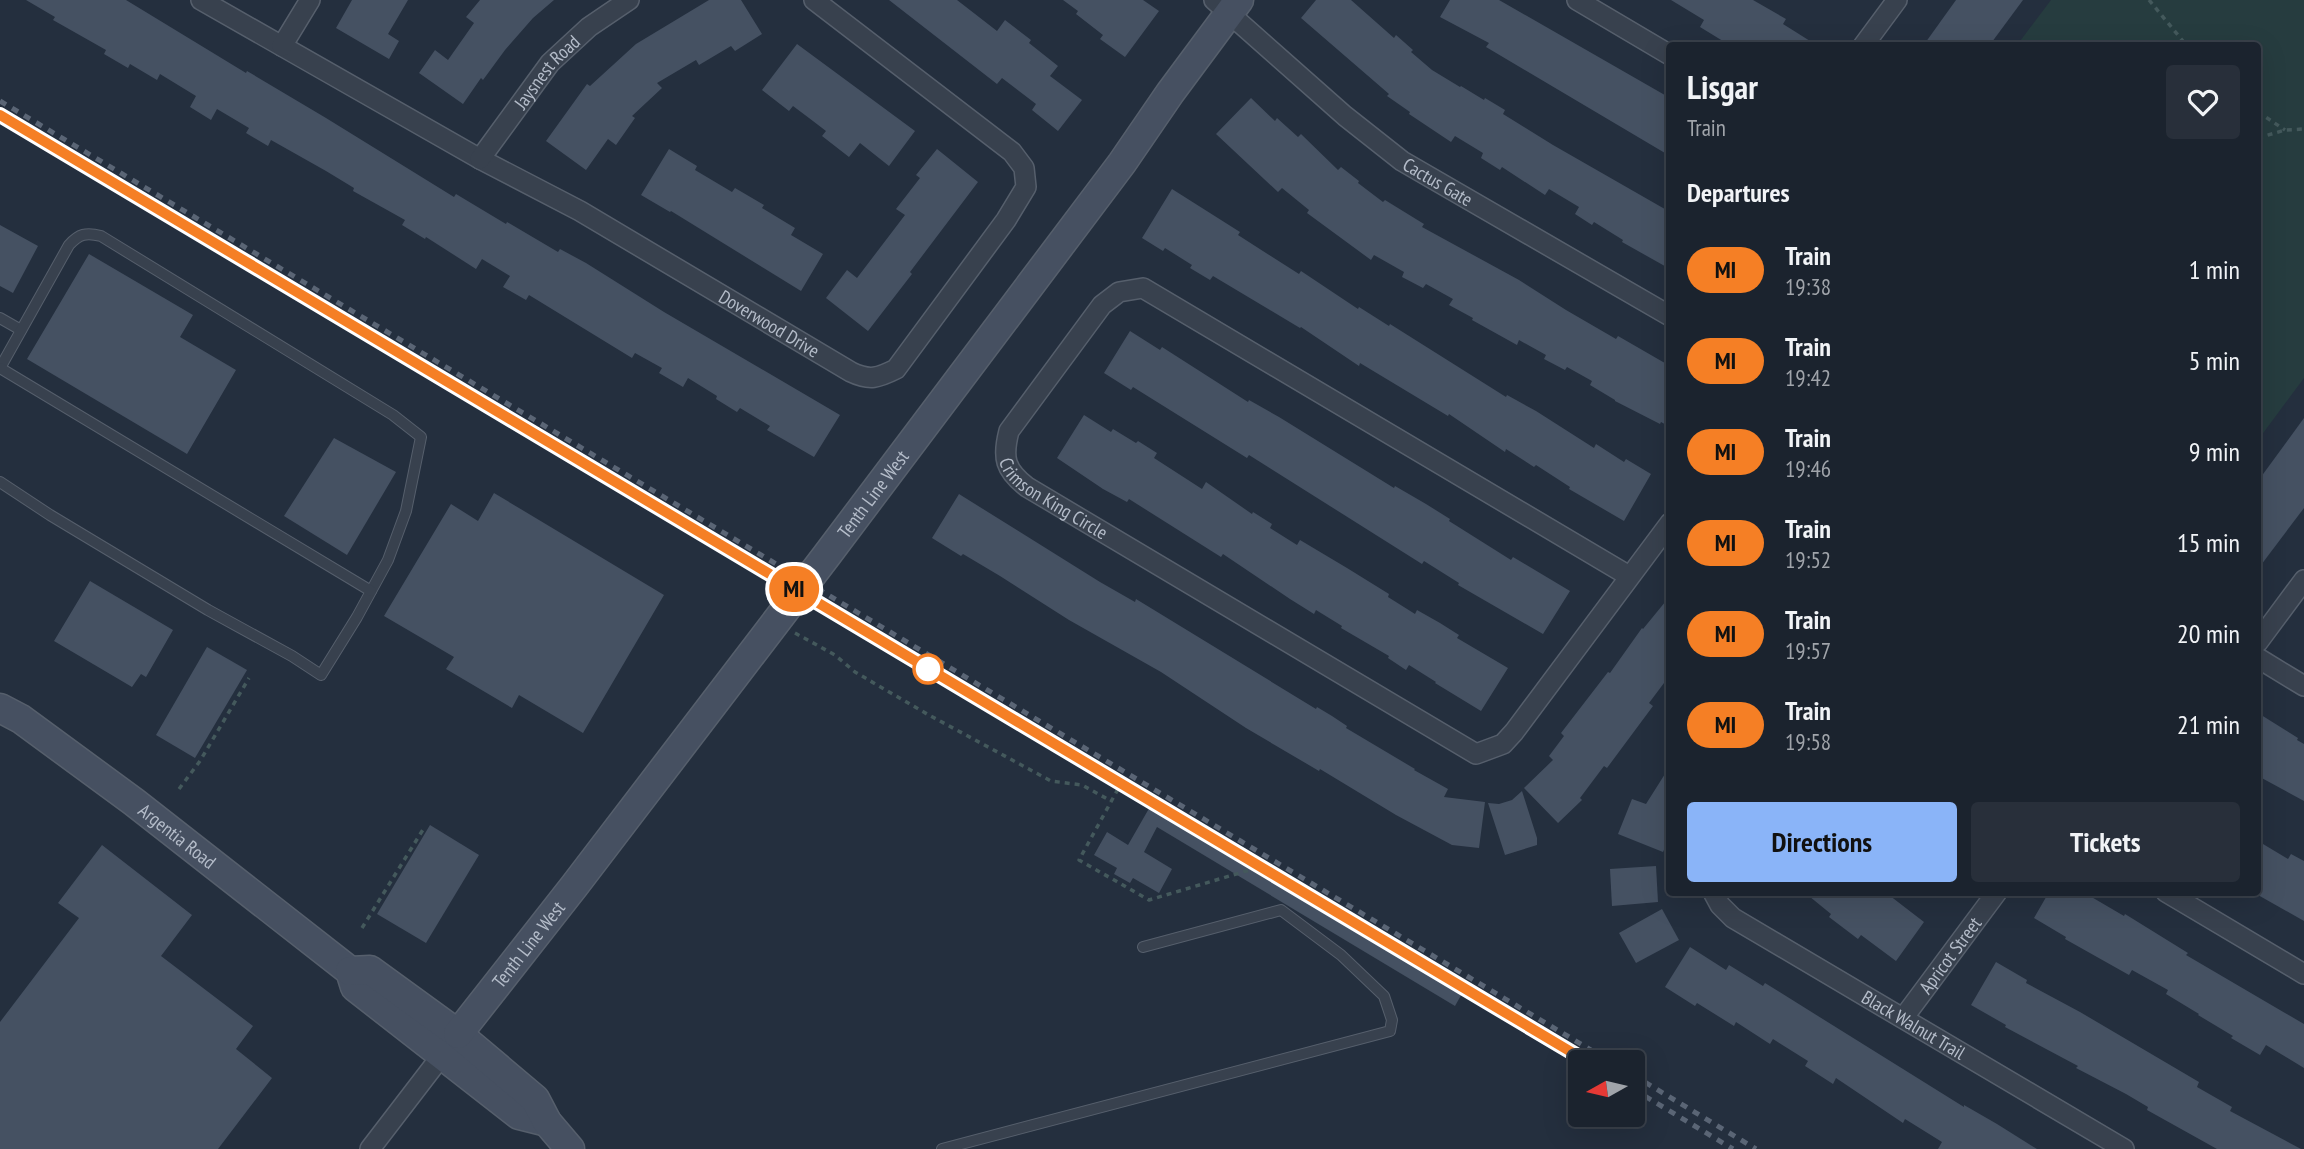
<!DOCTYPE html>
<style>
body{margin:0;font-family:"PT Sans Narrow",sans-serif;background:#282f3a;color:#f1f3f6;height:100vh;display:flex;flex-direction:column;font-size:26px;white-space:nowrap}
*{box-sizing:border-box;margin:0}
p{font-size:23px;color:#a0a4aa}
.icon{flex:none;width:38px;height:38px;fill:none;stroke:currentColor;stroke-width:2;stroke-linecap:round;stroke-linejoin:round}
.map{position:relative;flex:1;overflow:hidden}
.sheet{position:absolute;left:1666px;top:42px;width:595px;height:854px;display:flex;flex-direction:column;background:#1b232e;border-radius:7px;box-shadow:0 7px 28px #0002,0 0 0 2px #39404a}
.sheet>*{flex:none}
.badge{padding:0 14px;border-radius:23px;font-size:24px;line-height:46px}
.needle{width:46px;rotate:262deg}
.fabs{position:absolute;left:1568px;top:1050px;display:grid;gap:14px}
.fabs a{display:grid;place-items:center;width:77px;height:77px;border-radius:7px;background:#1b232e;box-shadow:0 7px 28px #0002,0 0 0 2px #39404a;font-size:35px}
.map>.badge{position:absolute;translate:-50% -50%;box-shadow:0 0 0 4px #fff}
h2{padding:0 21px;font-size:26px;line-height:63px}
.round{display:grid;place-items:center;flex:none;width:74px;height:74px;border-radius:7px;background:#282f3a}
.overview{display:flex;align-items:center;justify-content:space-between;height:119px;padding:0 21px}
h1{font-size:33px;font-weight:700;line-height:52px}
.action{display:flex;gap:14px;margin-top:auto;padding:14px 21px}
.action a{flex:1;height:80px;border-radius:7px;background:#8ab4f8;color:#111;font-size:28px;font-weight:700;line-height:80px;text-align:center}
.action a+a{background:#282f3a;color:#f1f3f6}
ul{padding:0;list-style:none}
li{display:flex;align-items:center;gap:21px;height:91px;padding:0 21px}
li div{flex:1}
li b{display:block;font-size:26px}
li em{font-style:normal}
li .badge{min-width:77px;font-weight:700;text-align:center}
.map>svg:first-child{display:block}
.green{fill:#263c3f}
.building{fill:#455162}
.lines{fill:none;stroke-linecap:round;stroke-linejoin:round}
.lane-casing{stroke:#565f6c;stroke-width:12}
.street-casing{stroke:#565f6c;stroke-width:22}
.secondary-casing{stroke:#565f6c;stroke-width:31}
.path{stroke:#44595c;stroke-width:3.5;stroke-dasharray:5 5;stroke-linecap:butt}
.lane{stroke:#38414e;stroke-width:10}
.street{stroke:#38414e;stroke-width:19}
.secondary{stroke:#465061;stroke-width:28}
.rail{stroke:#5a6575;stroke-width:5;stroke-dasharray:7 7;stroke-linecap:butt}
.line-casing{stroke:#fff;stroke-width:16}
.line{stroke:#f57f25;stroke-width:10}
.stop-dot{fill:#fff;stroke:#f57f25;stroke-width:3.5}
.labels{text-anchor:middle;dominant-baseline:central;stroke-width:6;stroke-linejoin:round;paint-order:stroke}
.street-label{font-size:19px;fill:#b4bcc9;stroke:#1d2633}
</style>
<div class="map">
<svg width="2304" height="1149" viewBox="0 0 2304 1149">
<rect width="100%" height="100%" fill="#242f3e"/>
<!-- green -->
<path class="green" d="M 2051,0 L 2304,0 L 2304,378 L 2258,440 L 2258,46 L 2017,45 Z"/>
<!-- building -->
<g class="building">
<path d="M 26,0 L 126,0 L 246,73 L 247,71 L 326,118 L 454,197 L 456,194 L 506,224 L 507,222 L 558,252 L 560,249 L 586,263 L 664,312 L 840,415 L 814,457 L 767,430 L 770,426 L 740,408 L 737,412 L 716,399 L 717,396 L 688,378 L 683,387 L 659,373 L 662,368 L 635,353 L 632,358 L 529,295 L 526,300 L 503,287 L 510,276 L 482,259 L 476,269 L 426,237 L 425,239 L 402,225 L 405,220 L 353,191 L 354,188 L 326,171 L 271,140 L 268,146 L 246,133 L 249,128 L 217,109 L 211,120 L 190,107 L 196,96 L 160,74 L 157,80 L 130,64 L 128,68 L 104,54 L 106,50 L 53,20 L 55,17 Z"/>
<path d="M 352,0 L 408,0 L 388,34 L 399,41 L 389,59 L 336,28 Z"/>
<path d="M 480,0 L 554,0 L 533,18 L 505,50 L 483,80 L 481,78 L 463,104 L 419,73 L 435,50 L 448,60 L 474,23 L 466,17 Z"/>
<path d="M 709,0 L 741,0 L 762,34 L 735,51 L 731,46 L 699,65 L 696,60 L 657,83 L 662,88 L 632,116 L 635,118 L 616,145 L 608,139 L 586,170 L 546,141 L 587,84 L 590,86 L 636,44 Z"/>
<path d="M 889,0 L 957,0 L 997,31 L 1005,20 L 1031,40 L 1029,43 L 1058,66 L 1050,76 L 1082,100 L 1058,131 L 1032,110 L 1036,104 L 1002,78 L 997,84 Z"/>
<path d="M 1063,0 L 1143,0 L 1159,11 L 1125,57 L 1100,39 L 1103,35 L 1076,14 L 1078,11 Z"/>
<path d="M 1316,0 L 1351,0 L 1394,38 L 1396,35 L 1413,50 L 1411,52 L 1432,70 L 1460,87 L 1461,86 L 1484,100 L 1485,98 L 1505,110 L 1503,114 L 1553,145 L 1670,212 L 1670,269 L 1622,242 L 1623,240 L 1594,222 L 1592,225 L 1575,214 L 1579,207 L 1549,189 L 1545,195 L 1502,167 L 1500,170 L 1481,158 L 1483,153 L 1455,136 L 1451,142 L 1409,114 L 1410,112 L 1387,96 L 1389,94 L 1301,18 Z"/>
<path d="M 1450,0 L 1499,0 L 1670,98 L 1670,156 L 1486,47 L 1489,43 L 1440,17 Z"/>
<path d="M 1671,0 L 1753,0 L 1786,19 L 1783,24 L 1818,46 L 1731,46 L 1700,27 L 1704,20 Z"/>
<path d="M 1956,0 L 2023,0 L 1989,46 L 1923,46 Z"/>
<path d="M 797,44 L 915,131 L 889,166 L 860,143 L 849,157 L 822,136 L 826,131 L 809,118 L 793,106 L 789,111 L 762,90 Z"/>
<path d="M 1251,98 L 1275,121 L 1277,118 L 1298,137 L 1301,134 L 1338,170 L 1341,167 L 1359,181 L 1358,183 L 1383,202 L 1385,200 L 1424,224 L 1422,227 L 1519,280 L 1566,310 L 1616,339 L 1618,336 L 1670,366 L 1670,427 L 1661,422 L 1660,424 L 1615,401 L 1615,400 L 1590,385 L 1592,381 L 1567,367 L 1565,370 L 1544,359 L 1546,355 L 1519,340 L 1517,345 L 1472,320 L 1473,318 L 1449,305 L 1453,299 L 1426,284 L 1423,288 L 1402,277 L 1404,272 L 1374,255 L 1371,260 L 1307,213 L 1309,210 L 1282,188 L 1278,192 L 1216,134 Z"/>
<path d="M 669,149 L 697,166 L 695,170 L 732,192 L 735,188 L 764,205 L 762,208 L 795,228 L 791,235 L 823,254 L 801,291 L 671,211 L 670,212 L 641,195 Z"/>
<path d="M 937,149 L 978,182 L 910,272 L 912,274 L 868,331 L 826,298 L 847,270 L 857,278 L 905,215 L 896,209 L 920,178 L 916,175 Z"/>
<path d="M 1172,189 L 1240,232 L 1238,235 L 1266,253 L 1299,274 L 1301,271 L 1358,309 L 1359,307 L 1389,326 L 1390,324 L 1506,397 L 1507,395 L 1536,411 L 1594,448 L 1596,444 L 1624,462 L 1626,459 L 1651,474 L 1624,521 L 1569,489 L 1570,487 L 1536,465 L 1534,467 L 1506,449 L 1505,452 L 1449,414 L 1448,416 L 1360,363 L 1359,366 L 1301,327 L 1300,328 L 1213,276 L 1210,280 L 1190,268 L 1192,265 L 1165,248 L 1163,251 L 1142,238 Z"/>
<path d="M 0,225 L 38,246 L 13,293 L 0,286 Z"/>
<path d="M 89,254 L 193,315 L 180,337 L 236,370 L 187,454 L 27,359 Z"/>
<path d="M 1130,331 L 1160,350 L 1162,347 L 1248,402 L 1249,400 L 1279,417 L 1394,488 L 1395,486 L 1426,504 L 1450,519 L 1449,521 L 1511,560 L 1513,557 L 1570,591 L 1543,634 L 1458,585 L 1459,583 L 1424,561 L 1422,564 L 1249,455 L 1247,458 L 1133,387 L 1131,390 L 1104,373 Z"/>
<path d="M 1084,415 L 1111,432 L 1113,429 L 1136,443 L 1138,441 L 1157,453 L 1154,458 L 1202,489 L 1206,482 L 1252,514 L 1253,512 L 1272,524 L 1270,528 L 1297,545 L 1300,540 L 1347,568 L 1389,594 L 1388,597 L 1415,614 L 1417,610 L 1440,623 L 1459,635 L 1457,638 L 1508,668 L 1481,711 L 1435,683 L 1436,682 L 1409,665 L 1406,670 L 1388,658 L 1389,656 L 1341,628 L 1342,626 L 1316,610 L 1314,614 L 1290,599 L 1223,554 L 1221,557 L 1129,499 L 1127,502 L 1103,489 L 1057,458 Z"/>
<path d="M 2304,418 L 2304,508 L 2258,569 L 2258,481 Z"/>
<path d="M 334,438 L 396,472 L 347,555 L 284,516 Z"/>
<path d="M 494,493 L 664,595 L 583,733 L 519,695 L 512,708 L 446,669 L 454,657 L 384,616 L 451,504 L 478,521 Z"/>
<path d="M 959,494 L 1100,582 L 1135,602 L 1136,599 L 1316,709 L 1317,707 L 1332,716 L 1347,726 L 1346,728 L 1415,769 L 1414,770 L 1448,789 L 1444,797 L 1485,802 L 1479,848 L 1452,845 L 1396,815 L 1320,769 L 1319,771 L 1246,728 L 1161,672 L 1069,620 L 1000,576 L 963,554 L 961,556 L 932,538 Z"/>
<path d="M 90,581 L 173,630 L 146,677 L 141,674 L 132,687 L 54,641 Z"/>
<path d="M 1670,596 L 1670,675 L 1649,703 L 1653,706 L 1607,768 L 1604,766 L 1580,798 L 1582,800 L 1558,823 L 1524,788 L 1553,760 L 1549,756 L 1564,736 L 1561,733 L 1608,672 L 1610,673 L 1642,628 L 1643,629 Z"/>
<path d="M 207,647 L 247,670 L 195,758 L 156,735 Z"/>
<path d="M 2258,713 L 2298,738 L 2297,740 L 2304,744 L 2304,801 L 2258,776 Z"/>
<path d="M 1670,766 L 1670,836 L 1663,852 L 1618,834 L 1632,799 L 1646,804 Z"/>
<path d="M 1522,791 L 1537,838 L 1537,845 L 1505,855 L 1488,803 L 1499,804 L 1512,800 Z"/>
<path d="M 1151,805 L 1464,990 L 1455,1006 L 1157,827 L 1144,852 L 1172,869 L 1159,893 L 1133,878 L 1130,883 L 1114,874 L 1117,868 L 1094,855 L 1107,832 L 1128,845 Z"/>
<path d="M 430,825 L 479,855 L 426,943 L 377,914 Z"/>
<path d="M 2258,841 L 2288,859 L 2291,854 L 2304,861 L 2304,921 L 2258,895 Z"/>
<path d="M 102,845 L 192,915 L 161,956 L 253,1026 L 236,1049 L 272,1078 L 218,1149 L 0,1149 L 0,1022 L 79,918 L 58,903 Z"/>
<path d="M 1656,866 L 1658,902 L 1612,906 L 1610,869 Z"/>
<path d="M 1804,892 L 1885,892 L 1924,922 L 1896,961 L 1861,935 L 1858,939 L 1829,917 L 1831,914 Z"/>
<path d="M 2049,892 L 2083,892 L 2124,916 L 2125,914 L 2188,953 L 2186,955 L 2304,1024 L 2304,1068 L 2266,1045 L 2260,1055 L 2231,1038 L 2233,1036 L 2198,1015 L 2199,1014 L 2166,994 L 2168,990 L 2132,970 L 2129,975 L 2065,939 L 2066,937 L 2034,918 Z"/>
<path d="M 1662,909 L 1679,940 L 1636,963 L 1619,933 Z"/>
<path d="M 1690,947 L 1726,970 L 1729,965 L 1763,986 L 1765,983 L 1964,1107 L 1964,1105 L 1997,1124 L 2037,1149 L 1938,1149 L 1942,1142 L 1905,1119 L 1903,1123 L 1836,1078 L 1833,1084 L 1805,1066 L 1808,1061 L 1773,1039 L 1770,1044 L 1736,1022 L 1734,1026 L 1697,1003 L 1695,1006 L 1665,987 Z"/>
<path d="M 1996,962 L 2027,980 L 2026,983 L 2080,1012 L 2199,1082 L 2197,1087 L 2232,1107 L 2230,1111 L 2301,1149 L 2217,1149 L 2147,1110 L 2148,1107 L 2126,1094 L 2076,1068 L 2078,1066 L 2005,1027 L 2006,1025 L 1971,1005 Z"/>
</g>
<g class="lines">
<defs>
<g id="lane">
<path d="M 0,318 L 21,330"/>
<path d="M 0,368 L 69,245 C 79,234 86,232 101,236 L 393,415 L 421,437 L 406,511 L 388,560 L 357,617 L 321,675 L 292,656 L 208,610 L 50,515 L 0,482"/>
<path d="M 0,368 L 371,591"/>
<path d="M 942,1149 L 1390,1031 L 1392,1020 L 1384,996 L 1341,955 L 1281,910 L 1143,947"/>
</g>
<g id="street">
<path id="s1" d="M 201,0 L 480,159 L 580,211 L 851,372 C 870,381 878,378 896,369 L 1006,220 L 1026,187 L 1024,168 L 1012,152 L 814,0"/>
<path id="s2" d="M 1214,0 L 1345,116 L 1402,161 L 1670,316"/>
<path d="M 1577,0 L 1670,55"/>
<path d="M 282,46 L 310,0"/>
<path d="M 1863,46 L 1897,0"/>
<path id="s3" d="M 480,159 L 550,63 L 589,27 L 629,0"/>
<path id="s4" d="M 1629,576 L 1143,288 L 1119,292 L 1102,305 L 1009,431 C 1002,458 1005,470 1027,487 L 1476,754 L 1503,744 L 1514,732 L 1670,523"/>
<path d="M 2258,642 L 2304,580"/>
<path d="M 2258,658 L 2304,686"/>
<path id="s5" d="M 1713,892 L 1720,905 L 1733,918 L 2124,1149"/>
<path d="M 2166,892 L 2304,974"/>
<path id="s6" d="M 1904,1017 L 1997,892"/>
<path d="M 370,1149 L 449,1046"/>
</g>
<g id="secondary">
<path id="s7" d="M 0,708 L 21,719 L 134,802 L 350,971 L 355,987 L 519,1115 L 547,1122"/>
<path d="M 350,971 L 370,970 L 458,1034 L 535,1099 L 547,1122 L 570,1149"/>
<path id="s8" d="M 458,1034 L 575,885 L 827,555 L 1122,163 L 1170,93 L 1239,0"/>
</g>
</defs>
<!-- lane casing -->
<use href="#lane" class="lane-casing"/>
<!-- street casing -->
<use href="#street" class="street-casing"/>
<!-- secondary casing -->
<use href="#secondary" class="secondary-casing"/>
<!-- path -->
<g class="path">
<path d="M 2149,0 L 2187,46"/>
<path d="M 2258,112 L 2285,130"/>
<path d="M 2258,138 L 2285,130 L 2304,129"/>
<path d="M 795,633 L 835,655 L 855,672 L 927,714 L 1051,781 L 1082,785 L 1111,801"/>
<path d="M 179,789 L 200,761 L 249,678"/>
<path d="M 1118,789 L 1079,860 L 1149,900 L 1253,869"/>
<path d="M 362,928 L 424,828"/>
</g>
<!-- lane -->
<use href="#lane" class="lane"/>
<!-- street -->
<use href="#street" class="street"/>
<!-- secondary -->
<use href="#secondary" class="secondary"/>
<!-- rail -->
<g class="rail">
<path d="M 0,101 L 1611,1062"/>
<path d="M 0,115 L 1588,1062"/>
<path d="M 1633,1075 L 1756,1149"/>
<path d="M 1633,1089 L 1733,1149"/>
</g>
</g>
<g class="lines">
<defs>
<path id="line" d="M 0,115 L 1588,1062"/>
</defs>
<!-- line casing -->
<use href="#line" class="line-casing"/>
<!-- line -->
<use href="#line" class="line"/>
</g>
<!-- markers -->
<circle class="stop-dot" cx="928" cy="669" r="14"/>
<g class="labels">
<!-- street labels -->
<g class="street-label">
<text stroke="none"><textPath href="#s3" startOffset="110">Jaysnest Road</textPath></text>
<text stroke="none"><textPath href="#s2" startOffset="289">Cactus Gate</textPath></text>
<text stroke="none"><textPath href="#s1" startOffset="654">Doverwood Drive</textPath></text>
<text stroke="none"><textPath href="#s8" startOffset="681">Tenth Line West</textPath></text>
<text stroke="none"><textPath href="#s4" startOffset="859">Crimson King Circle</textPath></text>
<text stroke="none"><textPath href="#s7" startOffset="219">Argentia Road</textPath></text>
<text stroke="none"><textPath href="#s8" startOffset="114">Tenth Line West</textPath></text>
<text stroke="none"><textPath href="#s6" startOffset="77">Apricot Street</textPath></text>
<text stroke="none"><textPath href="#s5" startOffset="243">Black Walnut Trail</textPath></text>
</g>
</g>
</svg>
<div class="fabs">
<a><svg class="needle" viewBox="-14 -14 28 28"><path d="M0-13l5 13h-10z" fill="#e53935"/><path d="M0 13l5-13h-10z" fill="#a0a4aa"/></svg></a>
</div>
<b class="badge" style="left:794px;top:589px;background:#f57f25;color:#111">MI</b>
<section class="sheet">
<div class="overview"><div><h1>Lisgar</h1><p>Train</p></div><a class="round"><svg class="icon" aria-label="heart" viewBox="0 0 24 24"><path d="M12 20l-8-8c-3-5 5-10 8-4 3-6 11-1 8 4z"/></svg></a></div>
<h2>Departures</h2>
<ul>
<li><span class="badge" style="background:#f57f25;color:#111">MI</span><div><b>Train</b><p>19:38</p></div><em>1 min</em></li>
<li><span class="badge" style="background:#f57f25;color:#111">MI</span><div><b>Train</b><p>19:42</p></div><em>5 min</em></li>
<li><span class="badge" style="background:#f57f25;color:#111">MI</span><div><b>Train</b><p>19:46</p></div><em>9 min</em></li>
<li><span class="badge" style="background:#f57f25;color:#111">MI</span><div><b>Train</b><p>19:52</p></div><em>15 min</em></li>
<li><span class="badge" style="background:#f57f25;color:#111">MI</span><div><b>Train</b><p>19:57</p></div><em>20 min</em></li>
<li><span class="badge" style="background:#f57f25;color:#111">MI</span><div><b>Train</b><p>19:58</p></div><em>21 min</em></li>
</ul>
<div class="action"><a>Directions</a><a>Tickets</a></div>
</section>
</div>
